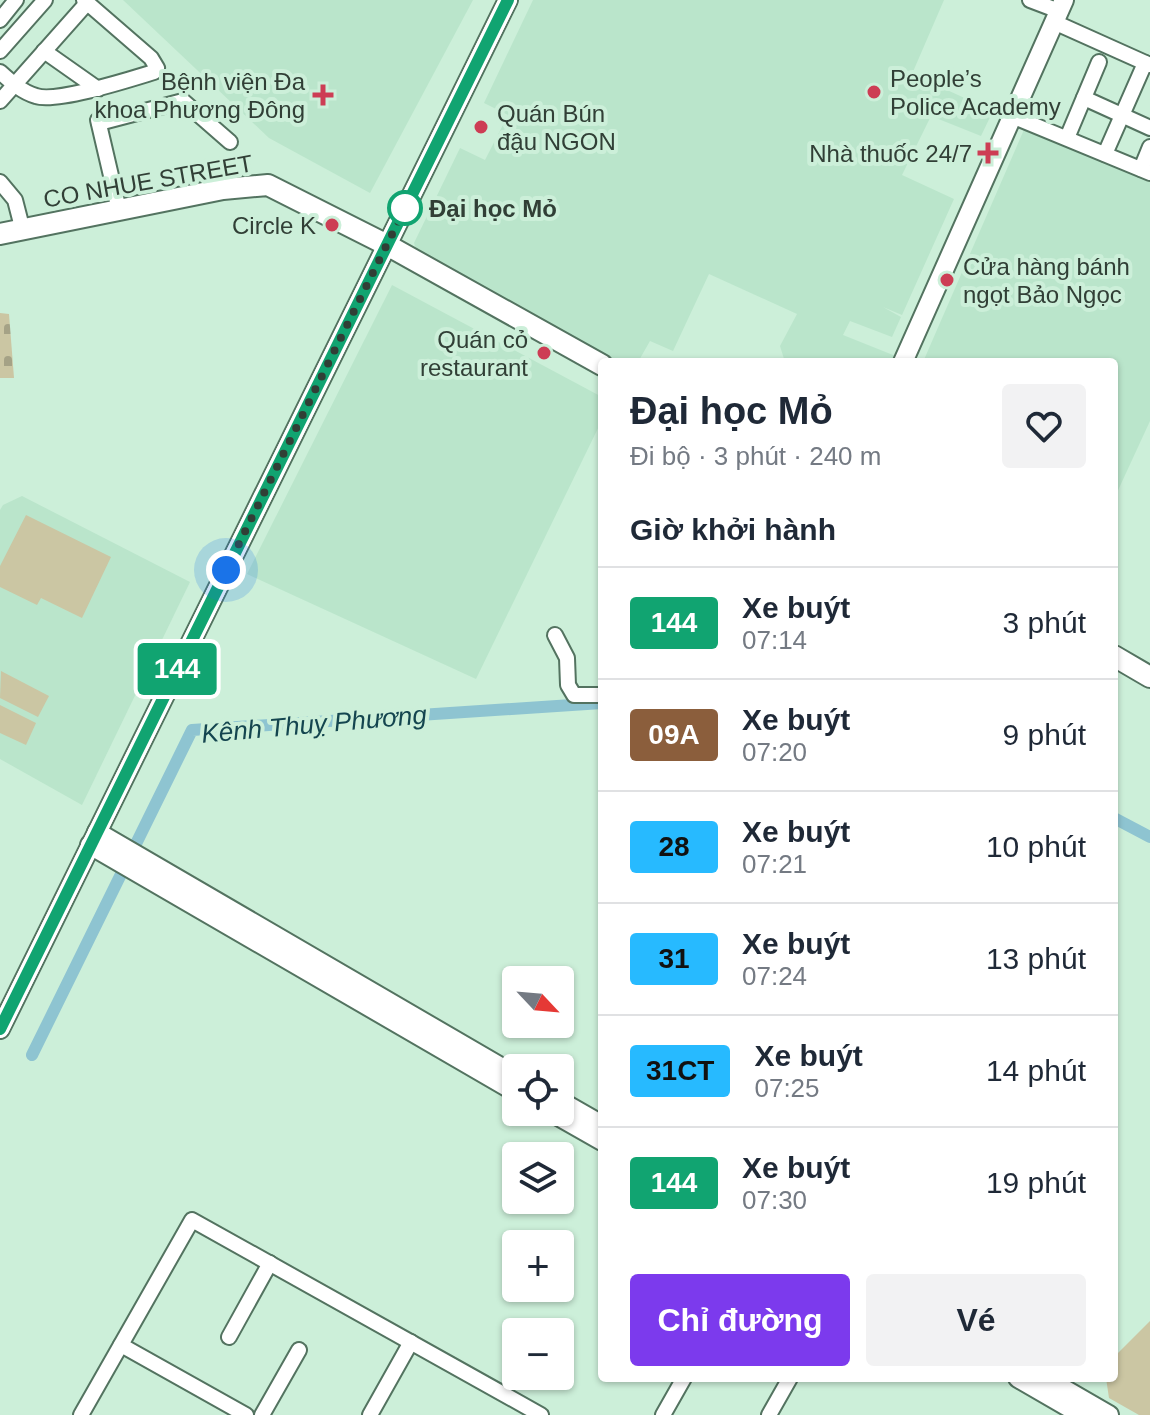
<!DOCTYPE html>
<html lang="vi">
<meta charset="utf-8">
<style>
body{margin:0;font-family:Helvetica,sans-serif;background:#f2f2f3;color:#1f2937;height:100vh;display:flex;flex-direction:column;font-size:30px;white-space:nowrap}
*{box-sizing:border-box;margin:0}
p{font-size:26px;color:#747a83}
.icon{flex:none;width:44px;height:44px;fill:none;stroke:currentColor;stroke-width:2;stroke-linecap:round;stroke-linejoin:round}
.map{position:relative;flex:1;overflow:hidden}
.drawer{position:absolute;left:598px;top:358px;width:520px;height:1024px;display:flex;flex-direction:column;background:#fff;border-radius:8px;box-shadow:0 2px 6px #0004}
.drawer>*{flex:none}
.badge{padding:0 16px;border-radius:6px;font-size:28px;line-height:52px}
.needle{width:52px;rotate:116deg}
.controls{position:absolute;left:502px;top:966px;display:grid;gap:16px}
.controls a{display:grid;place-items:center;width:72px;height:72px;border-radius:8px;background:#fff;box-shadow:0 2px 6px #0004;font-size:40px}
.you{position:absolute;width:40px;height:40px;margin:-20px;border:6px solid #fff;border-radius:50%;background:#1a73e8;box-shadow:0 0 0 12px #1a73e833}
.map>.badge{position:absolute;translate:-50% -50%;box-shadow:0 0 0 4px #fff}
h2{padding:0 32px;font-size:30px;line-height:72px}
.round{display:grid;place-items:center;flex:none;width:84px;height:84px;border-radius:8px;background:#f2f2f3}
.overview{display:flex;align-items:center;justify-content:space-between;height:136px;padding:0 32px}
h1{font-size:38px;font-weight:600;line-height:60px}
.primary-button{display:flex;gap:16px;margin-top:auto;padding:16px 32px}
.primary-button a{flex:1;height:92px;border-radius:8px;background:#7c3aed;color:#fff;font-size:32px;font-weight:600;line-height:92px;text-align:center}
.primary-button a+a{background:#f2f2f3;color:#1f2937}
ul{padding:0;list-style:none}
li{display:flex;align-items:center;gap:24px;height:112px;padding:0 32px;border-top:2px solid #e0e1e3}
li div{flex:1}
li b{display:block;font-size:30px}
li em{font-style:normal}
li .badge{min-width:88px;font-weight:700;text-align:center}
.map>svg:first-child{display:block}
.built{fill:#bae5cb}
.grass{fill:#cbc6a3}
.cemetery{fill:url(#cemetery-stones)}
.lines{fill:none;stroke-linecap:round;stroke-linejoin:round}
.canal{stroke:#8ec4d1;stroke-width:12}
.minor-casing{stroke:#537360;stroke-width:18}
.tertiary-casing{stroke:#537360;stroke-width:22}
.secondary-casing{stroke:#537360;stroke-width:24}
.minor{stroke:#fff;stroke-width:14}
.tertiary{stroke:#fff;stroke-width:18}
.secondary{stroke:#fff;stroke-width:20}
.line-casing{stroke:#fff;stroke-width:18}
.line{stroke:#11a471;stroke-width:12}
.walk{stroke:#313f36;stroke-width:8;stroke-dasharray:0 14.4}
.poi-dot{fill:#cd3d54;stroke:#ccefd9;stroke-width:3}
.stop-dot{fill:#fff;stroke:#11a471;stroke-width:4}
.labels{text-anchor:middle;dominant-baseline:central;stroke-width:8;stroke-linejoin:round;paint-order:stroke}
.poi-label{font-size:24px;fill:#313f36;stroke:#ccefd9;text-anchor:end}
.street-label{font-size:24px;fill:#313f36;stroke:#ccefd9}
.stop-label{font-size:24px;font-weight:bold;fill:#313f36;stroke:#ccefd9;text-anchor:start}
.water-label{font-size:26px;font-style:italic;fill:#14454f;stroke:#ccefd9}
</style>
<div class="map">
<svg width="1150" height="1415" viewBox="0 0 1150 1415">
<defs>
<pattern id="cemetery-stones" width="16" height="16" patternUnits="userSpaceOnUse" patternTransform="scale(2)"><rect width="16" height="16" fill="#cbc6a3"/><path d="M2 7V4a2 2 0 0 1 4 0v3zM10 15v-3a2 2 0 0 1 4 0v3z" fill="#a5a286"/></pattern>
</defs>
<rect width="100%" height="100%" fill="#ccefd9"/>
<!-- built -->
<g class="built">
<path d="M 123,0 L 473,0 L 370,193 L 269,138 Z"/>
<path d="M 533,0 L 944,0 L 912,74 L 993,111 L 981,136 L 931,116 L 902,175 L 954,199 L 902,315 L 883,307 L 901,317 L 892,337 L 850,321 L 843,335 L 898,357 L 895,362 L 785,362 L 780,346 L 797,314 L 709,274 L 673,351 L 650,341 L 638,362 L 611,362 L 418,256 L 414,243 L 460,148 L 485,160 L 508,115 L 484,103 Z"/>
<path d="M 1026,125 L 1150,179 L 1150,421 L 1114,499 L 1114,362 L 923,362 Z"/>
<path d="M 392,285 L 602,397 L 602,420 L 476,679 L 247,574 Z"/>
<path d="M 22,496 L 190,582 L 82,805 L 0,759 L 0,510 L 3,505 Z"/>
</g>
<!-- grass -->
<g class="grass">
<path d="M 26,515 L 111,557 L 82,618 L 41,598 L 37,605 L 0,587 L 0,566 Z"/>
<path d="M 1,671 L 49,696 L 38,717 L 0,698 Z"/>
<path d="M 0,705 L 36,723 L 26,745 L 0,733 Z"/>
<path d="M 1150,1321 L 1150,1415 L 1139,1415 L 1109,1398 L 1106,1378 L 1114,1378 L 1114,1357 Z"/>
</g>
<!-- cemetery -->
<path class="cemetery" d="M 0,313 L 9,314 L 14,378 L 0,378 Z"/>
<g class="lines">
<!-- canal -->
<g class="canal">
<path d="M 1114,818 L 1150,837"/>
<path d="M 32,1055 L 192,730 L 602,703"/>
</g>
<defs>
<g id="minor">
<path d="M 1030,0 L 1059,11"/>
<path d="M 0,20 L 16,0"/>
<path d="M 1054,22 L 1150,65"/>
<path d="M 0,51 L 45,0"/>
<path d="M 44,51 L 98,89"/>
<path d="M 0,72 C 11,82 22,92 36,96 C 57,103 131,79 154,72 L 157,68 L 151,58 L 84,0"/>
<path d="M 1084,98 L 1150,128"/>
<path d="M 0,101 L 87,3"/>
<path d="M 1012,116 L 1150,173"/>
<path d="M 98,120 L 119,210"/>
<path d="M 99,123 L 183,101 L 230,142"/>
<path d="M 1067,138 L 1099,62"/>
<path d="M 1105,154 L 1145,63"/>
<path d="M 1141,169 L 1150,147"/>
<path d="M 0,182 L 15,200 L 23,231"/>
<path d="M 555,635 L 567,658 L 568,685 L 574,695 L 602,695"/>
<path d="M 229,1337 L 270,1263"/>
<path d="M 121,1345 L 246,1415"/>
<path d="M 81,1415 L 192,1220 L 541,1415"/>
<path d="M 262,1415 L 299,1350"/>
<path d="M 370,1415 L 411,1342"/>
<path d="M 663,1415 L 684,1378"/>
<path d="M 769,1415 L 790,1378"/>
</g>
<g id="tertiary">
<path d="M 903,362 L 1064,0"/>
<path d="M 97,832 L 516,1076"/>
<path d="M 90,845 L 516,1092"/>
<path d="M 0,1029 L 508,0"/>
<path d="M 560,1101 L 602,1125"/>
<path d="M 551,1112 L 602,1141"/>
<path d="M 1018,1378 L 1082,1415"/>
<path d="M 1045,1378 L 1109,1415"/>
</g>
<g id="secondary">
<path d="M 0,234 L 223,189 L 268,185 L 387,245 L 602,365"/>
<path d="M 1114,656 L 1150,677"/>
</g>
</defs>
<!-- minor casing -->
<use href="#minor" class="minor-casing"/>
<!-- tertiary casing -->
<use href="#tertiary" class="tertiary-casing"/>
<!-- secondary casing -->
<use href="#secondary" class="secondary-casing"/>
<!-- minor -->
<use href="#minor" class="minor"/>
<!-- tertiary -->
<use href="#tertiary" class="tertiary"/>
<!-- secondary -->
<use href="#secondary" class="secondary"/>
</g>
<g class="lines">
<defs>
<path id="line" d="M 0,1029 L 508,0"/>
</defs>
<!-- line casing -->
<use href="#line" class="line-casing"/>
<!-- line -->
<use href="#line" class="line"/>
<!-- walk -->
<path class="walk" d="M 226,570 L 405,208"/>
</g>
<!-- markers -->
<g class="poi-dot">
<circle cx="874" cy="92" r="8"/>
<path d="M319 83h8v8h8v8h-8v8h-8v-8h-8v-8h8z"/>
<circle cx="481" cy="127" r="8"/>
<path d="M984 141h8v8h8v8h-8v8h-8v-8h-8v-8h8z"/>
<circle cx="332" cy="225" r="8"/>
<circle cx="947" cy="280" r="8"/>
<circle cx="544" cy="353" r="8"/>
</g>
<circle class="stop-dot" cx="405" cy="208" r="16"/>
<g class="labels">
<!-- poi labels -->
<g class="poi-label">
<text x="890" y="78" text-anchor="start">People’s<tspan x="890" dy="28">Police Academy</tspan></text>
<text x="305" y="81">Bệnh viện Đa<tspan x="305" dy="28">khoa Phương Đông</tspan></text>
<text x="497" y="113" text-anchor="start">Quán Bún<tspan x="497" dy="28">đậu NGON</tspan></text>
<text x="972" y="153">Nhà thuốc 24/7</text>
<text x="316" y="225">Circle K</text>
<text x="963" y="266" text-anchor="start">Cửa hàng bánh<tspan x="963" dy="28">ngọt Bảo Ngọc</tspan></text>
<text x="528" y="339">Quán cỏ<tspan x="528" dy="28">restaurant</tspan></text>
</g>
<!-- street labels -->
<g class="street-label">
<text transform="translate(148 181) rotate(-10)">CO NHUE STREET</text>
</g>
<!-- stop labels -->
<g class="stop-label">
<text x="429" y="208">Đại học Mỏ</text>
</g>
<!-- water labels -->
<g class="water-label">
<text transform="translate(314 724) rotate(-5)">Kênh Thuỵ Phương</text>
</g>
</g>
</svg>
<div class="controls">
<a><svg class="needle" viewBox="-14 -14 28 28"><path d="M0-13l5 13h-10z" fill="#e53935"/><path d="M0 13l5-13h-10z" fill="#747a83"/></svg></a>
<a><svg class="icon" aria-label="locate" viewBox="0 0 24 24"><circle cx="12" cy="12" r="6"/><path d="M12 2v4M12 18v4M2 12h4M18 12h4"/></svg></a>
<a><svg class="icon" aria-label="layers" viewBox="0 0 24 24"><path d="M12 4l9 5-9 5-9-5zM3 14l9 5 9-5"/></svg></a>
<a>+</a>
<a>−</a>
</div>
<div class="you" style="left:226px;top:570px"></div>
<b class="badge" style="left:177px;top:669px;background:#11a471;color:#fff">144</b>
<section class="drawer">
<div class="overview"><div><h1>Đại học Mỏ</h1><p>Đi bộ · 3 phút · 240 m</p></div><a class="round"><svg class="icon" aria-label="heart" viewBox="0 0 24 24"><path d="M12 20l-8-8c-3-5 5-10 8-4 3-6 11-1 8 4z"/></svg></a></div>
<h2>Giờ khởi hành</h2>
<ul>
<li><span class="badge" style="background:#11a471;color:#fff">144</span><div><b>Xe buýt</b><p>07:14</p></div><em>3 phút</em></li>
<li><span class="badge" style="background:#8b5e3c;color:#fff">09A</span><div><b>Xe buýt</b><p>07:20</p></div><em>9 phút</em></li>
<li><span class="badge" style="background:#27baff;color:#111">28</span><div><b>Xe buýt</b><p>07:21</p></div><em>10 phút</em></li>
<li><span class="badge" style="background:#27baff;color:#111">31</span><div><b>Xe buýt</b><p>07:24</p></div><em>13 phút</em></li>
<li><span class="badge" style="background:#27baff;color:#111">31CT</span><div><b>Xe buýt</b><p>07:25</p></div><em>14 phút</em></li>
<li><span class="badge" style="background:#11a471;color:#fff">144</span><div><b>Xe buýt</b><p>07:30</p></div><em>19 phút</em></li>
</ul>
<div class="primary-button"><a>Chỉ đường</a><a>Vé</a></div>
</section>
</div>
